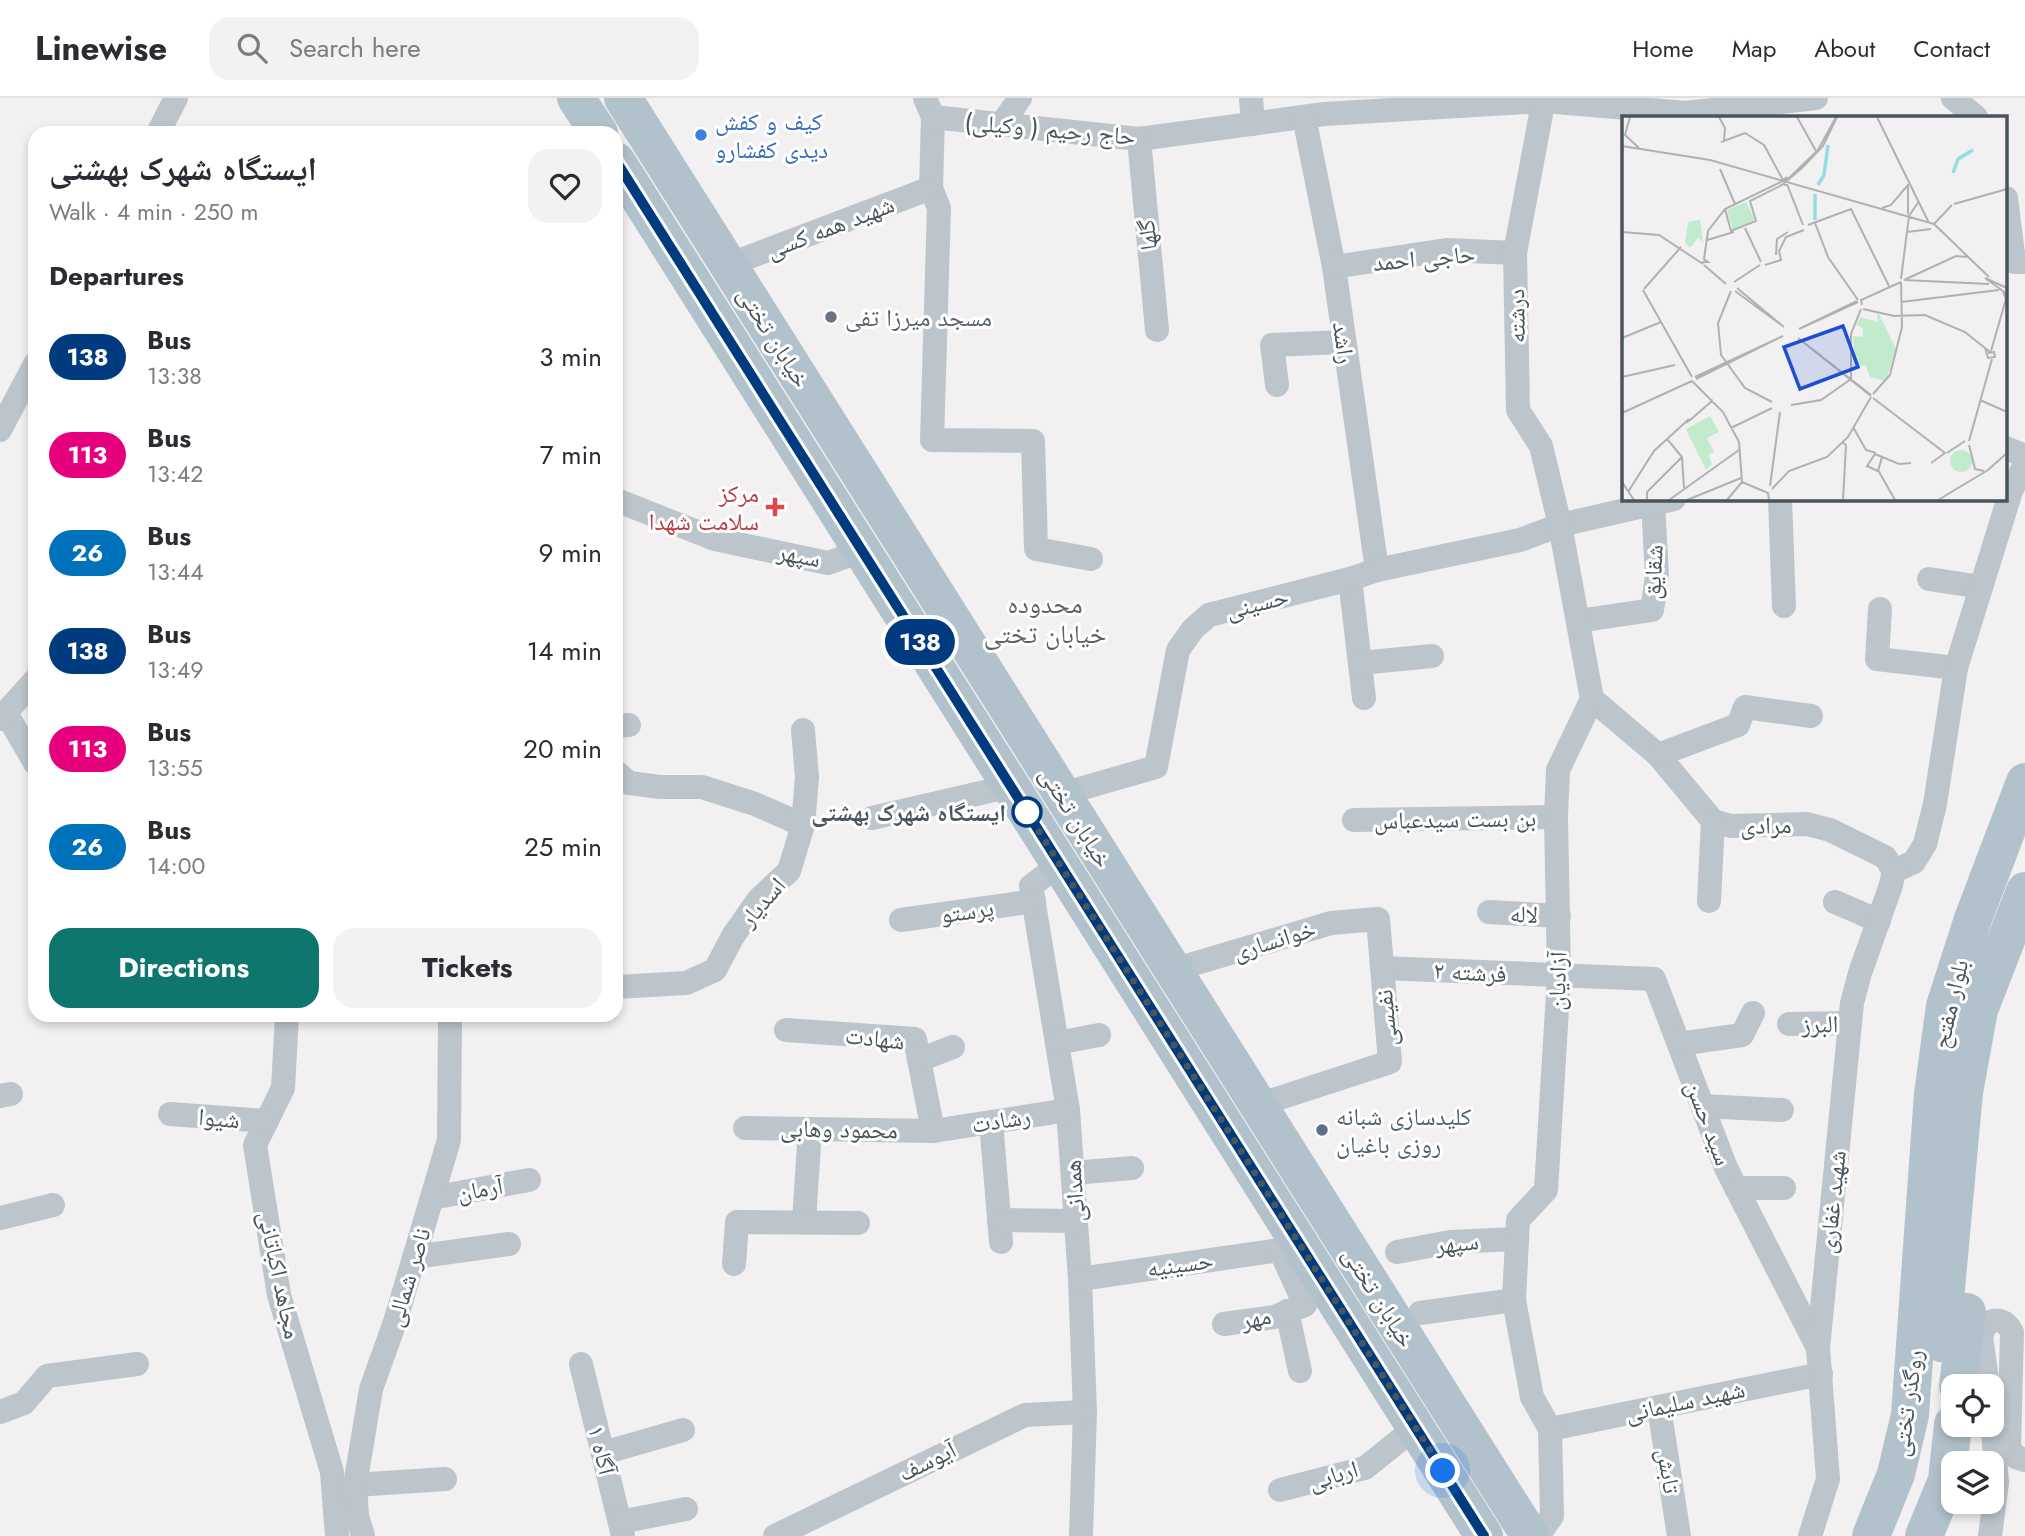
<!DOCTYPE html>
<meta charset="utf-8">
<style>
body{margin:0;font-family:Jost,"Noto Naskh Arabic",sans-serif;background:#f2f2f3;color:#2b2b33;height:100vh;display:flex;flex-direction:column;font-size:26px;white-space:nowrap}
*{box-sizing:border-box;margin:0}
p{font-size:23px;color:#7c7c81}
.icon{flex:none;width:38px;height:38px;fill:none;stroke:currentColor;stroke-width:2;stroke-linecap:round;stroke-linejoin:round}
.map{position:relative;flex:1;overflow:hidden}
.sheet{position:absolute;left:28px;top:28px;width:595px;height:896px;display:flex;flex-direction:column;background:#fff;border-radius:21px;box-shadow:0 4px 10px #0003}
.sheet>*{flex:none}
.badge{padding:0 14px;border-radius:23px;font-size:24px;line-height:46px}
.tools{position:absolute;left:1941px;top:1276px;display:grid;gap:14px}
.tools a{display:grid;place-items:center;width:63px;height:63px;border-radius:14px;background:#fff;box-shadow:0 4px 10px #0003;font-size:35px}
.you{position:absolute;width:35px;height:35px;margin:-18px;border:5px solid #fff;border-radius:50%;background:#1a73e8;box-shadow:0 0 0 10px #1a73e833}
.map>.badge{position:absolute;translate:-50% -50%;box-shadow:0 0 0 4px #fff}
h2{padding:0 21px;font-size:26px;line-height:63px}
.round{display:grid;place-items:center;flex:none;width:74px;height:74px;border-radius:21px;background:#f2f2f3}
.overview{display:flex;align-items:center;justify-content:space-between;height:119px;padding:0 21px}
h1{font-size:33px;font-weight:700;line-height:52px}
.primary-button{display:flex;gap:14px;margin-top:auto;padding:14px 21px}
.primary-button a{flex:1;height:80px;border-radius:21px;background:#0f766e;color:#fff;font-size:28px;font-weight:700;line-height:80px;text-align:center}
.primary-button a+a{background:#f2f2f3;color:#2b2b33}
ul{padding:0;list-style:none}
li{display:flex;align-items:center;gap:21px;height:98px;padding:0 21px}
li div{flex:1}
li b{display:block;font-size:26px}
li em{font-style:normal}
li .badge{min-width:77px;font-weight:700;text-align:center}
header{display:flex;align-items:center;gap:42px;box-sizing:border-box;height:98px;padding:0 35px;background:#fff;border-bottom:2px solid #e1e1e2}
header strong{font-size:33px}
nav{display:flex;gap:38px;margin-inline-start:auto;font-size:24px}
.search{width:490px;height:63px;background:#f2f2f3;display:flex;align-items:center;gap:18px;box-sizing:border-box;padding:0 24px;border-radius:21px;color:#7c7c81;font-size:26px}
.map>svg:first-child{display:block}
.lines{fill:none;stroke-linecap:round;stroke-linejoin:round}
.street{stroke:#bcc5cb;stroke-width:24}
.primary{stroke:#b2c2cc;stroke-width:38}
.line-casing{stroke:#fff;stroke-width:16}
.line{stroke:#003b80;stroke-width:10}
.walk{stroke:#49555b;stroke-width:7;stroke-dasharray:0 12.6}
.shop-dot{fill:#3f7fe0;stroke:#fff;stroke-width:2.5}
.worship-dot{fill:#6b7280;stroke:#fff;stroke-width:2.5}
.health-dot{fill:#e0444e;stroke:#fff;stroke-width:2.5}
.stop-dot{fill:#fff;stroke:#003b80;stroke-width:3.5}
.service-dot{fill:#5c6f8a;stroke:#fff;stroke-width:2.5}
.labels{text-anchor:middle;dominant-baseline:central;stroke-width:6;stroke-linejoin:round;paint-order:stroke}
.shop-label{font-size:24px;fill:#366cbe;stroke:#fff;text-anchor:start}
.street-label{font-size:24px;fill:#49555b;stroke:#fff}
.worship-label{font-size:24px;fill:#5b616d;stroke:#fff;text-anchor:start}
.health-label{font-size:24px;fill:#be3a42;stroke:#fff;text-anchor:end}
.stop-label{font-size:24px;font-weight:bold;fill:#49555b;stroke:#fff;text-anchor:end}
.service-label{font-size:24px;fill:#4e5e75;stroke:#fff;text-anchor:start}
.neighbourhood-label{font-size:26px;fill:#5d6164;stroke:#fff}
.inset-river{fill:none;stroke:#93dee4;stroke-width:3.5}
.inset-road{fill:none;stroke:#aeb2b4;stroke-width:2}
.view{fill:#1d4ed8;fill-opacity:0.15;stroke:#1d4ed8;stroke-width:3.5}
.inset-edge{fill:none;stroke:#49555b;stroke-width:3.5}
</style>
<header>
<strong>Linewise</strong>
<div class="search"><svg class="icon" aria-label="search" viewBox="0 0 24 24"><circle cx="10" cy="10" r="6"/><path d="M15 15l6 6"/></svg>Search here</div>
<nav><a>Home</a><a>Map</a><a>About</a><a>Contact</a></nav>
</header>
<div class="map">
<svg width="2025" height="1438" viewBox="0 0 2025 1438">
<rect width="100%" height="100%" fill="#f2f0f0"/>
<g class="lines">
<!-- street -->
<g class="street">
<path d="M 925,0 L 933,19 L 931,90 L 939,110 L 932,342 L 1033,343 L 1036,451 L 1091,461"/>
<path d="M 1251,0 L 1253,26"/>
<path d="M 1953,0 L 1976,19"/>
<path d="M 933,19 L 1139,41 L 1324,16 L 1544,3 L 1686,15 L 1816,0"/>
<path d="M 1304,19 L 1334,169 L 1377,472"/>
<path d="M 1001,27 L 1020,0"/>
<path d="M 158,35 L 176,0"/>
<path d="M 1139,41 L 1157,232"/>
<path d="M 2006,100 L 2014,164 L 2025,164"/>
<path d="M 728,167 L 931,90"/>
<path d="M 1334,169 L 1446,152 L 1515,155"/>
<path d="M 1277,287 L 1272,247 L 1343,244"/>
<path d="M 0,332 L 35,266"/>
<path d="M 2006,350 L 2025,358"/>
<path d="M 1780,401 L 1784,508"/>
<path d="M 616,402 L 715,441 L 828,465 L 862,453"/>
<path d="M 1350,481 L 1364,600"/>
<path d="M 1929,481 L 1981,489"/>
<path d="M 1880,511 L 1877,561 L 1956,570"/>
<path d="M 1578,523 L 1652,512 L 1657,478 L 1653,405"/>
<path d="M 1360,565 L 1432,558"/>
<path d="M 1592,601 L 1658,657 L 1713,723 L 1731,728 L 1807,726 L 1830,732 L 1885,759 L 1894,773"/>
<path d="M 6,615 L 35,665"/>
<path d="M 0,621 L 35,582"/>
<path d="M 616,628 L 629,627"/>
<path d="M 1658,657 L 1738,627 L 1745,609 L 1811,618"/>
<path d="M 616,674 L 629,685 L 660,689 L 702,689 L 755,706 L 803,727"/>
<path d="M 1062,696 L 1156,669 L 1178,552 L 1193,531 L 1209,517 L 1350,481 L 1377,472 L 1520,442 L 1560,427 L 1674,401"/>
<path d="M 872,720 L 1011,688"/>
<path d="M 1354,722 L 1556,719"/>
<path d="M 1060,766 L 1031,788 L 1068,1012 L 1080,1181 L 1085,1314 L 1081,1438"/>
<path d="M 1894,773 L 1914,764 L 1925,746 L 1935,706 L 1956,570 L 2011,393 L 2025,366"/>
<path d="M 1709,803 L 1713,723"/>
<path d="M 1835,804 L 1879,823"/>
<path d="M 1489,814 L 1559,818"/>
<path d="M 901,822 L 1034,803"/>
<path d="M 1382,870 L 1654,881 L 1726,1070 L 1818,1250"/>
<path d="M 1173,872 L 1331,825 L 1378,821 L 1390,964 L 1258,1007"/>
<path d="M 616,889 L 686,885 L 715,872 L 733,838 L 759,801 L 789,773 L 803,727 L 807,679 L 803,632"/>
<path d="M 287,917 L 283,990 L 255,1047 L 279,1197 L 332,1374 L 337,1438"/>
<path d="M 1789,926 L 1850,925"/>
<path d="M 786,932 L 915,941 L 933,1033"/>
<path d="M 1057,945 L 1099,937"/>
<path d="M 1679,946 L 1742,937 L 1753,915"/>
<path d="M 919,962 L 953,949"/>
<path d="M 0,998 L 11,996"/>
<path d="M 1703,1008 L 1782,1012"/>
<path d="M 170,1016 L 267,1023"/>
<path d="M 991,1024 L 1001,1144"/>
<path d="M 745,1030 L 933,1033 L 1068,1012"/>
<path d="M 1073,1075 L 1132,1070"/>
<path d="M 1736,1090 L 1784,1090"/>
<path d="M 432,1100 L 529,1082"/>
<path d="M 0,1120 L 53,1107"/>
<path d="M 999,1122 L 1076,1123"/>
<path d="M 804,1124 L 810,1031"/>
<path d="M 1397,1154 L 1450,1144 L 1517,1141"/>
<path d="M 414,1159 L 509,1146"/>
<path d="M 734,1166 L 737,1124 L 858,1125"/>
<path d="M 1080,1181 L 1280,1152 L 1300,1146"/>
<path d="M 1287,1213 L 1300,1273"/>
<path d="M 1420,1215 L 1514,1202"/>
<path d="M 1975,1224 L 1981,1239 L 1988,1288"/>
<path d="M 1224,1226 L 1274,1219 L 1305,1207 L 1280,1152"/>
<path d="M 1981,1239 L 1985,1227 C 1996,1219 2006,1222 2012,1234 L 2009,1350 L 2016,1359 L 2025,1362"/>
<path d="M 581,1266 L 623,1438"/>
<path d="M 1659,1309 L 1679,1438"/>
<path d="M 0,1314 L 24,1305 L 47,1278 L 137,1266"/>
<path d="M 1550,1331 L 1821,1276"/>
<path d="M 603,1355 L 683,1332"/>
<path d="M 355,1387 L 445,1381"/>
<path d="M 1280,1392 L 1365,1370 L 1416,1329"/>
<path d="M 620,1424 L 686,1411"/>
<path d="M 363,1438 L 357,1418 L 355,1387 L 371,1291 L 395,1224 L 449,1042 L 450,917"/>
<path d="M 775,1438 L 1025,1317 L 1085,1314"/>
<path d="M 1538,1438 L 1552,1418 L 1550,1331 L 1532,1299 L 1514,1202 L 1518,1122 L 1546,1092 L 1559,878 L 1556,719 L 1558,672 L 1592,601 L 1560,427 L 1541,348 L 1518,312 L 1515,155 L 1544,0"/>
<path d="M 1810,1438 L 1828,1381 L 1818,1250 L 1852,905 L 1860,875 L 1891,787 L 1894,773"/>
<path d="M 1990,1438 L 1997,1385 L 1992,1319"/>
</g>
<!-- primary -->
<g class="primary">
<path d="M 576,0 L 599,35"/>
<path d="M 623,0 L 1530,1438"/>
<path d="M 616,63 L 1484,1438"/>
<path d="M 1941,1245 L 1964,994 L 1979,912 L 2025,793"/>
<path d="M 1958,1288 L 1967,1214"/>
<path d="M 1871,1438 L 1896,1376 L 1910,1317 L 1933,996 L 1945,908 L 1973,821 L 2025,684"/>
<path d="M 1924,1438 L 1947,1382 L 1953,1326"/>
</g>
</g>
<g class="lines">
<defs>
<path id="line" d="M 616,63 L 1484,1438"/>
</defs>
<!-- line casing -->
<use href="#line" class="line-casing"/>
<!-- line -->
<use href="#line" class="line"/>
<!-- walk -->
<path class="walk" d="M 1027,714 L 1023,708 L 1443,1373"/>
</g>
<!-- markers -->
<circle class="shop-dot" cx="701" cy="37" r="7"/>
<circle class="worship-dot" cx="831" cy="219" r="7"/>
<path class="health-dot" d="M771.5 398.5h7v7h7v7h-7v7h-7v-7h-7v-7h7z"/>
<circle class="stop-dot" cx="1027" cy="714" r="14"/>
<circle class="service-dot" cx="1322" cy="1032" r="7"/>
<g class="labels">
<!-- shop labels -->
<g class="shop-label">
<text x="715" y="23">کیف و کفش<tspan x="715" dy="28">دیدی کفشارو</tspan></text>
</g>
<!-- street labels -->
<g class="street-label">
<text transform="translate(1050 31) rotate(5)">حاج رحیم ( وکیلی)</text>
<text transform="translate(830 129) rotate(-21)">شهید همه کسی</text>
<text transform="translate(1147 137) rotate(-96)">گلها</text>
<text transform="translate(1424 160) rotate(-5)">حاجی احمد</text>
<text transform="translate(1516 218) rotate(-91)">درشته</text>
<text transform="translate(774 239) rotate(58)">خیابان تختی</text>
<text transform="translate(1344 245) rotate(82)">راشد</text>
<text transform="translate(799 457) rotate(10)">سپهر</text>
<text transform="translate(1653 474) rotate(-87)">شقایق</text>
<text transform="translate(1257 505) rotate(-14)">حسینی</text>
<text transform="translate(1076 719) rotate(58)">خیابان تختی</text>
<text transform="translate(1455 721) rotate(-1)">بن بست سیدعباس</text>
<text transform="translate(1766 727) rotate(-1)">مرادی</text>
<text transform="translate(762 804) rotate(-49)">اسدیار</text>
<text transform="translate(967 813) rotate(-8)">پرستو</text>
<text transform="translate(1524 816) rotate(3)">لاله</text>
<text transform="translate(1274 842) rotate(-17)">خوانساری</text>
<text transform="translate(1470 874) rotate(3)">فرشته ۲</text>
<text transform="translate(1557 883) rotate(-88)">آزادیان</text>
<text transform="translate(1950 906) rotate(-77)">بلوار مفتح</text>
<text transform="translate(1386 920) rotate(-95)">نفیسی</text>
<text transform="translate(1820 926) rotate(-1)">البرز</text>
<text transform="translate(875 940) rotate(6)">شهادت</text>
<text transform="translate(219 1020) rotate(5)">شیوا</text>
<text transform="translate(1001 1022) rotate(-9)">رشادت</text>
<text transform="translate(1709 1025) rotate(69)">سید حسن</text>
<text transform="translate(839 1031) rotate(1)">محمود وهابی</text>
<text transform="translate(480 1091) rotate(-10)">آرمان</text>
<text transform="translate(1074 1093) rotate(-94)">همدانی</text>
<text transform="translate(1832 1104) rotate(-84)">شهید غفاری</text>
<text transform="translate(1457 1145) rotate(-6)">سپهر</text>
<text transform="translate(1180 1166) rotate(-8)">حسینیه</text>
<text transform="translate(280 1177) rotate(78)">مجاهد اکباتانی</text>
<text transform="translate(408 1179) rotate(-73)">ناصر شمالی</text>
<text transform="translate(1379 1199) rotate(58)">خیابان تختی</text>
<text transform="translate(1256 1220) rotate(-11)">مهر</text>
<text transform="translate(1685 1303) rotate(-12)">شهید سلیمانی</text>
<text transform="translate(1907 1305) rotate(-82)">روگذر تختی</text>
<text transform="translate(602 1352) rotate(76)">آگاه ۱</text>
<text transform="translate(927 1363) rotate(-26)">آیوسف</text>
<text transform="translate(1669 1373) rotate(81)">تابش</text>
<text transform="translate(1333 1377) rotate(-17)">اربابی</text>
</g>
<!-- worship labels -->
<g class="worship-label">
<text x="845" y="219">مسجد میرزا تفی</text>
</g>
<!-- health labels -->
<g class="health-label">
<text x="759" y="395">مرکز<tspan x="759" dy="28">سلامت شهدا</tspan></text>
</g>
<!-- stop labels -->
<g class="stop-label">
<text x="1006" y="714">ایستگاه شهرک بهشتی</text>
</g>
<!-- service labels -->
<g class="service-label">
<text x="1336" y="1018">کلیدسازی شبانه<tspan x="1336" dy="28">روزی باغیان</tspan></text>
</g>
<!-- neighbourhood labels -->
<g class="neighbourhood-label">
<text x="1045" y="506">محدوده<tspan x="1045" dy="30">خیابان تختی</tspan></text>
</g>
</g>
<!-- overview -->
<g transform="translate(1622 18)">
<rect width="385" height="385" fill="#f2f0f0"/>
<path d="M 78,104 L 81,126 L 76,122 L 68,132 L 63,126 L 66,106 ZM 88,300 L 97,316 L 85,322 L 92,336 L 86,339 L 90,348 L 84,354 L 64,313 Z" fill="#c2ebcd"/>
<path d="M 124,86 L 133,104 L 111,114 L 105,94 ZM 255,194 L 274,233 L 264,265 L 248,261 L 244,250 L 235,249 L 232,236 L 231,220 L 241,221 L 241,212 L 234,209 L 238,201 L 256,206 ZM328 345a11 11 0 1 1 22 0a11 11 0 1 1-22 0Z" fill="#c2ebcd"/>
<path class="inset-river" d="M 331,57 L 336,43 L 351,34M 196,69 L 202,59 L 206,29M 193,104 L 193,78"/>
<path class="inset-road" d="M 8,1 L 3,19 L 17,32M 97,1 L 103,12 L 102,25M 175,1 L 194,35M 214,1 L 196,34 L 167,62 L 103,93 L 109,115 L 134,105 L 128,85 L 160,69 L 180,52 L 201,30 L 215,1M 255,1 L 307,107M 99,26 L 123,17 L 142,29 L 161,64 L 165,61M 0,30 L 88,44 L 312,108 L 367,161M 98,53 L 113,88M 162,69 L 165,68 L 181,109M 332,88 L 385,73M 260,92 L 269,89 L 286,69M 286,98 L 286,68M 193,107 L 206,141 L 236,184M 312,108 L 330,89M 186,109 L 229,93 L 267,170M 123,112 L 139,146M 0,116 L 37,119 L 81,148M 285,116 L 309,113M 85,124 L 112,116M 154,139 L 155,123 L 166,116M 80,146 L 86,146 L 82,143 L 86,115 L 103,93M 82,149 L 104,168M 143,149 L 159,144 L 157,135 L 164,121 L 182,114M 279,163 L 287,100 L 297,85M 282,164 L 367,168M 282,164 L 334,140 L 345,141M 112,166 L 138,149M 385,172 L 363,162 L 385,178M 22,173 L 59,131M 21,174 L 70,261M 109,175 L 96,207 L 99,239 L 123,272 L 150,286M 113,175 L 162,211 L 115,172M 235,185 L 177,213 L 236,186M 279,186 L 377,174M 240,189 L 239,184 L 279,166M 241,193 L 272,200 L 303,199 L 343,216 L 368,236M 0,222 L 39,206M 363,232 L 366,242 L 373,241 L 372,236 L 366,237M 369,235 L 384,183 L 381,176M 0,261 L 53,249M 73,261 L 161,220 L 74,263M 70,265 L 101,296 L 117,326 L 120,366 L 146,377 L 147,384M 251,278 L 268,259 L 280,211 L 279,166M 249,280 L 176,222 L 249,279M 251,282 L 323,337 L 309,347M 358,284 L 385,296M 169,289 L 199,284 L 229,263 L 229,218 L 239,193M 0,297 L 70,265M 67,305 L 91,284M 231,311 L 244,334 L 254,337M 109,312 L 150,292M 45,323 L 60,341 L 62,372M 347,325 L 370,243M 221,327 L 224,329 L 221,384M 347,329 L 353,353 L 362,355M 325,337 L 343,325M 260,341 L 256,355 L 245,350 L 253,338 L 277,348 L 289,347M 256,354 L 273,384M 0,366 L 12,384M 148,370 L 158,296M 150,373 L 167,355 L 205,341 L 226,321 L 249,281M 6,376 L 32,335 L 67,303 L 65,307M 25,384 L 25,376 L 60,341M 47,384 L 117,334M 65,384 L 119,362M 105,384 L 120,366M 316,384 L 366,354 L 385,337"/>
<path class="view" d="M 221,210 L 236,251 L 178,273 L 162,231 Z"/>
<rect width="385" height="385" class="inset-edge"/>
</g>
</svg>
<div class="tools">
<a><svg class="icon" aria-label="locate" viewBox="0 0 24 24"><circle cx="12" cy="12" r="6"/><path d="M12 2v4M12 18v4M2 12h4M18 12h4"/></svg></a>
<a><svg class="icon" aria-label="layers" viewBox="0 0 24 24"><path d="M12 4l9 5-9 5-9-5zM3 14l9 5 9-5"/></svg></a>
</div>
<div class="you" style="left:1443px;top:1373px"></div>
<b class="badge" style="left:920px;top:544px;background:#003b80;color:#fff">138</b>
<section class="sheet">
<div class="overview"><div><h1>ایستگاه شهرک بهشتی</h1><p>Walk · 4 min · 250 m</p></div><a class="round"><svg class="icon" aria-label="heart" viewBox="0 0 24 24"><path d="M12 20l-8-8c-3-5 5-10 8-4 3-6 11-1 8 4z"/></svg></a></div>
<h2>Departures</h2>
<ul>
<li><span class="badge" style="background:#003b80;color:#fff">138</span><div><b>Bus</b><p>13:38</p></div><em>3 min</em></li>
<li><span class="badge" style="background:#e6007e;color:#fff">113</span><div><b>Bus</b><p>13:42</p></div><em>7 min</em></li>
<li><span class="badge" style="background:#0072bc;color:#fff">26</span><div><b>Bus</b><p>13:44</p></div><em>9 min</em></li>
<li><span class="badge" style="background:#003b80;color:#fff">138</span><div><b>Bus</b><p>13:49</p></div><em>14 min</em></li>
<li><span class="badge" style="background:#e6007e;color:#fff">113</span><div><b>Bus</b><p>13:55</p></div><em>20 min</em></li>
<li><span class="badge" style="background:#0072bc;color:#fff">26</span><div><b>Bus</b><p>14:00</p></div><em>25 min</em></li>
</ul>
<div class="primary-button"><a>Directions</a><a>Tickets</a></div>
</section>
</div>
